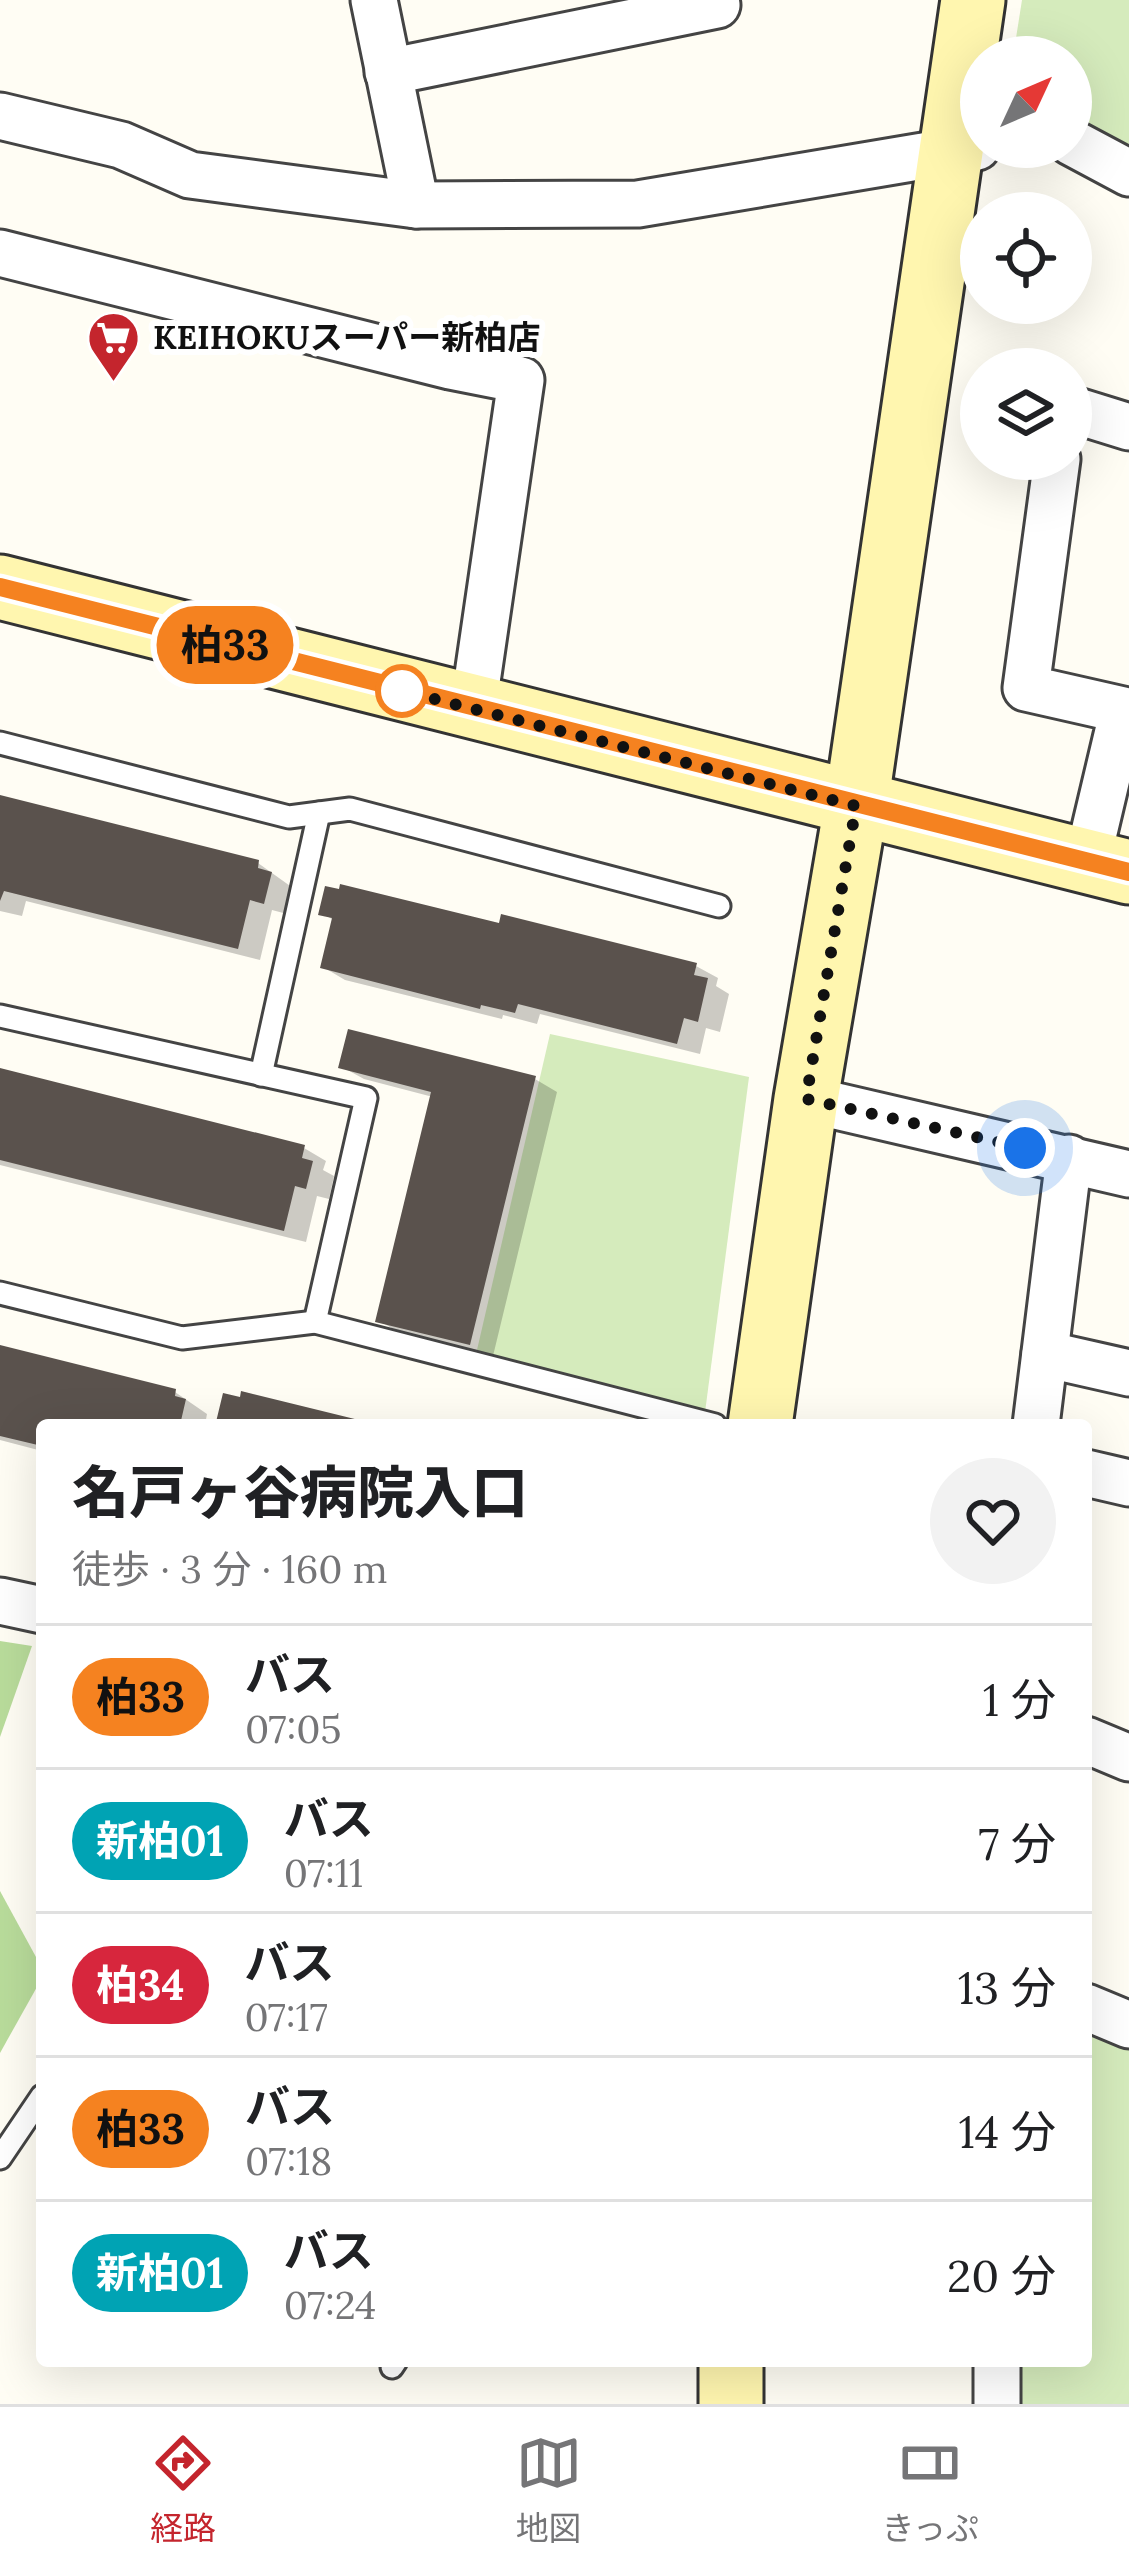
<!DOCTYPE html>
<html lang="ja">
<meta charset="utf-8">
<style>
body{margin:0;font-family:Lora,"Noto Sans JP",serif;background:#f2f2f2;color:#202124;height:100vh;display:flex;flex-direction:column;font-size:45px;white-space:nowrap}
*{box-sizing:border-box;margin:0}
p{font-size:39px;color:#757577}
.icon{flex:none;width:66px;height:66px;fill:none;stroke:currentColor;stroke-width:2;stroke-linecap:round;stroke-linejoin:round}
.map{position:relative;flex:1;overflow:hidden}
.sheet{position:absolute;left:36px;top:1419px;width:1056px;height:948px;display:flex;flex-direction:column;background:#fff;border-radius:12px;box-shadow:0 12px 48px #0002}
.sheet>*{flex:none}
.badge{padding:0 24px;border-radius:39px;font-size:42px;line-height:78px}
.needle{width:78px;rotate:46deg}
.fabs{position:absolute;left:960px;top:36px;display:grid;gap:24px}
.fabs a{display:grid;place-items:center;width:132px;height:132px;border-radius:50%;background:#fff;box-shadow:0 12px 48px #0002;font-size:60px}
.you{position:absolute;width:60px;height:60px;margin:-30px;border:9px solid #fff;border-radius:50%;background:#1a73e8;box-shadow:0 0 0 18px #1a73e833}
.map>.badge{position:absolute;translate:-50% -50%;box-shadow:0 0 0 6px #fff}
.round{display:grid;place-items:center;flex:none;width:126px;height:126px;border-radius:63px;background:#f2f2f2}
.summary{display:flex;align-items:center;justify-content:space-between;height:204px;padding:0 36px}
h1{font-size:57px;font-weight:800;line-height:90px}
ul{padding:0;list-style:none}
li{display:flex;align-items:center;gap:36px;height:144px;padding:0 36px;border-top:3px solid #e0e0e0}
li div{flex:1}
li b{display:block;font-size:45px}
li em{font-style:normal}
li .badge{min-width:132px;font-weight:700;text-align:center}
.tabs{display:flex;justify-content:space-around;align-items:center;height:168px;border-top:3px solid #e0e0e0;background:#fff;font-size:33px;color:#757577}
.tabs a{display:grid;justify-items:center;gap:6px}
.tabs .active{color:#c4252d}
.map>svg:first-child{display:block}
.green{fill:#d5ebbc}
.forest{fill:#b9dc9b}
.shadow{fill:#0003}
.building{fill:#5a524d}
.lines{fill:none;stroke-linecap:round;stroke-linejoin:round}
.lane-casing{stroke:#444;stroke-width:27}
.street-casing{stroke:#444;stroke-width:51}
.secondary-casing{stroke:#333;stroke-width:69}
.lane{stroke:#fff;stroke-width:21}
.street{stroke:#fff;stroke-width:45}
.secondary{stroke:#fff6af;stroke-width:63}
.line-casing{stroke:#fff;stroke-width:27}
.line{stroke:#f58220;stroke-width:18}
.walk{stroke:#111;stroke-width:12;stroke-dasharray:0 21.6}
.stop-dot{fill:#fff;stroke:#f58220;stroke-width:6}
.labels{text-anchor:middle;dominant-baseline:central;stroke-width:12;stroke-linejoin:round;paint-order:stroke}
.poi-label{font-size:33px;font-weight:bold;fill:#111;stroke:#fff;text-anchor:start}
</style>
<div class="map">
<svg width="1129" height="2404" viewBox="0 0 1129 2404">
<rect width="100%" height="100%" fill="#fffdf4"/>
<!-- green -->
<g class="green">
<path d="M 1022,0 L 1129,0 L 1129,158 L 1071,129 L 1071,57 L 1013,57 Z"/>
<path d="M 550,1034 L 749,1077 L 704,1420 L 474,1363 Z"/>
<path d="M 1086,2026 L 1129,2044 L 1129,2404 L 1017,2404 L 1016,2361 L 1086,2361 Z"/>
</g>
<!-- forest -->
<g class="forest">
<path d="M 0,1641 L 32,1646 L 0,1737 Z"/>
<path d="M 0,1891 L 42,1968 L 42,1978 L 0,2053 Z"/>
</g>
<!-- shadow -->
<g class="shadow">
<path d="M 0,798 L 258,863 L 293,888 L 287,914 L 272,910 L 260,960 L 26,901 L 22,916 L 0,911 Z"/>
<path d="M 322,913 L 501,927 L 696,966 L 718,978 L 716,986 L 729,994 L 720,1032 L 706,1028 L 700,1054 L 540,1014 L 537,1024 L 503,1015 L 502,1019 L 345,980 L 323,967 L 335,921 Z"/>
<path d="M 342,1067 L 535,1079 L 557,1092 L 493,1356 L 400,1333 L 378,1320 L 433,1097 L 364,1079 Z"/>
<path d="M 0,1071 L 304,1148 L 326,1161 L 323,1170 L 334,1176 L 329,1199 L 317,1196 L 306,1242 L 0,1165 Z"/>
<path d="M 0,1348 L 175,1392 L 207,1414 L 205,1425 L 42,1425 L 42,1451 L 0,1440 Z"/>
<path d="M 244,1395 L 366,1425 L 228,1425 L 220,1420 L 243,1401 Z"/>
</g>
<!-- building -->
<g class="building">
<path d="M 0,795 L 259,860 L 258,868 L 272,872 L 264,904 L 250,900 L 238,949 L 4,891 L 0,901 Z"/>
<path d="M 340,884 L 499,923 L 501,914 L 697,963 L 694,975 L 708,978 L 698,1022 L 684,1018 L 677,1044 L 518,1004 L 515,1013 L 481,1005 L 480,1009 L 320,968 L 332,918 L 318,915 L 325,886 L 339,889 Z"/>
<path d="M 348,1029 L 536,1076 L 470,1345 L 375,1322 L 431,1092 L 338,1068 Z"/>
<path d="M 0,1068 L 305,1145 L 302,1158 L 313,1161 L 306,1189 L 295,1186 L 284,1231 L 0,1160 Z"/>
<path d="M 0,1345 L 176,1389 L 175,1396 L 186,1399 L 180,1425 L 42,1425 L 42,1446 L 0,1436 Z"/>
<path d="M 241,1391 L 371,1423 L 371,1425 L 216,1422 L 223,1393 L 240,1397 Z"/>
</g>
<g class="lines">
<defs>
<g id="lane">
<path d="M 0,743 L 289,817 L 350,809 L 719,906"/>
<path d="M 0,1016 L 366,1098 L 315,1322"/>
<path d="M 261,1075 L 319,813"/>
<path d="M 0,1293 L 182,1338 L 315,1322 L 715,1425"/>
<path d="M 0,2158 L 42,2096"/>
<path d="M 392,2367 L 396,2361"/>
</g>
<g id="street">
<path d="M 374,0 L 416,205"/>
<path d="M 388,72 L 717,5"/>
<path d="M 0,116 L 121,145 L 190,175 L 416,205 L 638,204 L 977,147"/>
<path d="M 1071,142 L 1129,173"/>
<path d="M 0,253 L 450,366 L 521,380 L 473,709"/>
<path d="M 1071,409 L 1129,427"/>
<path d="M 1057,459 L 1026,688 L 1123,710 L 1087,862"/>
<path d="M 806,1099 L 1129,1174"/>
<path d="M 1045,1354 L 1129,1373"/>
<path d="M 1036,1425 L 1069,1158"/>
<path d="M 1086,1473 L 1129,1483"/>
<path d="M 0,1601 L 42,1610"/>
<path d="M 1086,1740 L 1129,1758"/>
<path d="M 1086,2007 L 1129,2025"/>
<path d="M 997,2361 L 997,2404"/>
</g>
<g id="secondary">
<path d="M 0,587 L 1129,872"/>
<path d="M 760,1425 L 806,1099 L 856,806 L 973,0"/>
<path d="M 731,2404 L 731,2361"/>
</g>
</defs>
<!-- lane casing -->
<use href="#lane" class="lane-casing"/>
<!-- street casing -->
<use href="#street" class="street-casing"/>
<!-- secondary casing -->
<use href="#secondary" class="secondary-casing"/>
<!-- lane -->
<use href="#lane" class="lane"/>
<!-- street -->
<use href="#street" class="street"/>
<!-- secondary -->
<use href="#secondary" class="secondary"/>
</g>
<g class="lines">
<defs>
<path id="line" d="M 0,587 L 1129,872"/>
</defs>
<!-- line casing -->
<use href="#line" class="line-casing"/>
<!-- line -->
<use href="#line" class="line"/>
<!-- walk -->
<path class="walk" d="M 402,691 L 387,687 L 856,806 L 806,1099 L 1025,1148"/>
</g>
<!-- icons -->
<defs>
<symbol id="supermarket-pin" viewBox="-11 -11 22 30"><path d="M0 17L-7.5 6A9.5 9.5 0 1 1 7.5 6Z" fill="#c4252d" stroke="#fff"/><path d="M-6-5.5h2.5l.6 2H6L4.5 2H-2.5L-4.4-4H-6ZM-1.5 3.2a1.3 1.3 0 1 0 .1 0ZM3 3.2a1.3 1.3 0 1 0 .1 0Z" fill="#fff"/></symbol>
</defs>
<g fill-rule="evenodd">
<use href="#supermarket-pin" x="84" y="308" width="59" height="81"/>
</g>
<!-- markers -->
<circle class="stop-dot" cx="402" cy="691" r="24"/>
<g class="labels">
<!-- poi labels -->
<g class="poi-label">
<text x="153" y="337">KEIHOKUスーパー新柏店</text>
</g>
</g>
</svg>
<div class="fabs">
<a><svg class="needle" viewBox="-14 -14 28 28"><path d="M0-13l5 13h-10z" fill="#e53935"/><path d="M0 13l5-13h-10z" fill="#757577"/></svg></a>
<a><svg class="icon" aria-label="locate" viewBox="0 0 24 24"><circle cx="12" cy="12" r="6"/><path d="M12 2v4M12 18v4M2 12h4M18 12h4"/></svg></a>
<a><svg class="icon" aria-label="layers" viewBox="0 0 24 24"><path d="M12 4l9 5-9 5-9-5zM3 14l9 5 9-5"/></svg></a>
</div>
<div class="you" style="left:1025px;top:1148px"></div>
<b class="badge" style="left:225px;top:645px;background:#f58220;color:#111">柏33</b>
<section class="sheet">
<div class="summary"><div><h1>名戸ヶ谷病院入口</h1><p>徒歩 · 3 分 · 160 m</p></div><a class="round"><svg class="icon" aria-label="heart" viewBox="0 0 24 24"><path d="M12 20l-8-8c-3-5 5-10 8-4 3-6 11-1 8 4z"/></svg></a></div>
<ul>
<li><span class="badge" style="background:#f58220;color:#111">柏33</span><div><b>バス</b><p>07:05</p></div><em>1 分</em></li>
<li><span class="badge" style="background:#00a3b4;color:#fff">新柏01</span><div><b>バス</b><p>07:11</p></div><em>7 分</em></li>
<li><span class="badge" style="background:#d7263d;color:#fff">柏34</span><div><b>バス</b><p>07:17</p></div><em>13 分</em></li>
<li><span class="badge" style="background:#f58220;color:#111">柏33</span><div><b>バス</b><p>07:18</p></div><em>14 分</em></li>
<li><span class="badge" style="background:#00a3b4;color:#fff">新柏01</span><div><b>バス</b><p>07:24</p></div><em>20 分</em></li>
</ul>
</section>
</div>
<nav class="tabs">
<a class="active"><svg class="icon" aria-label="directions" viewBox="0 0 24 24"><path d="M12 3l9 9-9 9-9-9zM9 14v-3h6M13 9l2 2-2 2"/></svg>経路</a>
<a><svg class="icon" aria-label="map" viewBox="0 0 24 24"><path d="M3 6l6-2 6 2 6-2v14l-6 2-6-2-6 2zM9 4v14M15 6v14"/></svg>地図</a>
<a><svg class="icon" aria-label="tickets" viewBox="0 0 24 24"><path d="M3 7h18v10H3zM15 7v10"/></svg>きっぷ</a>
</nav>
